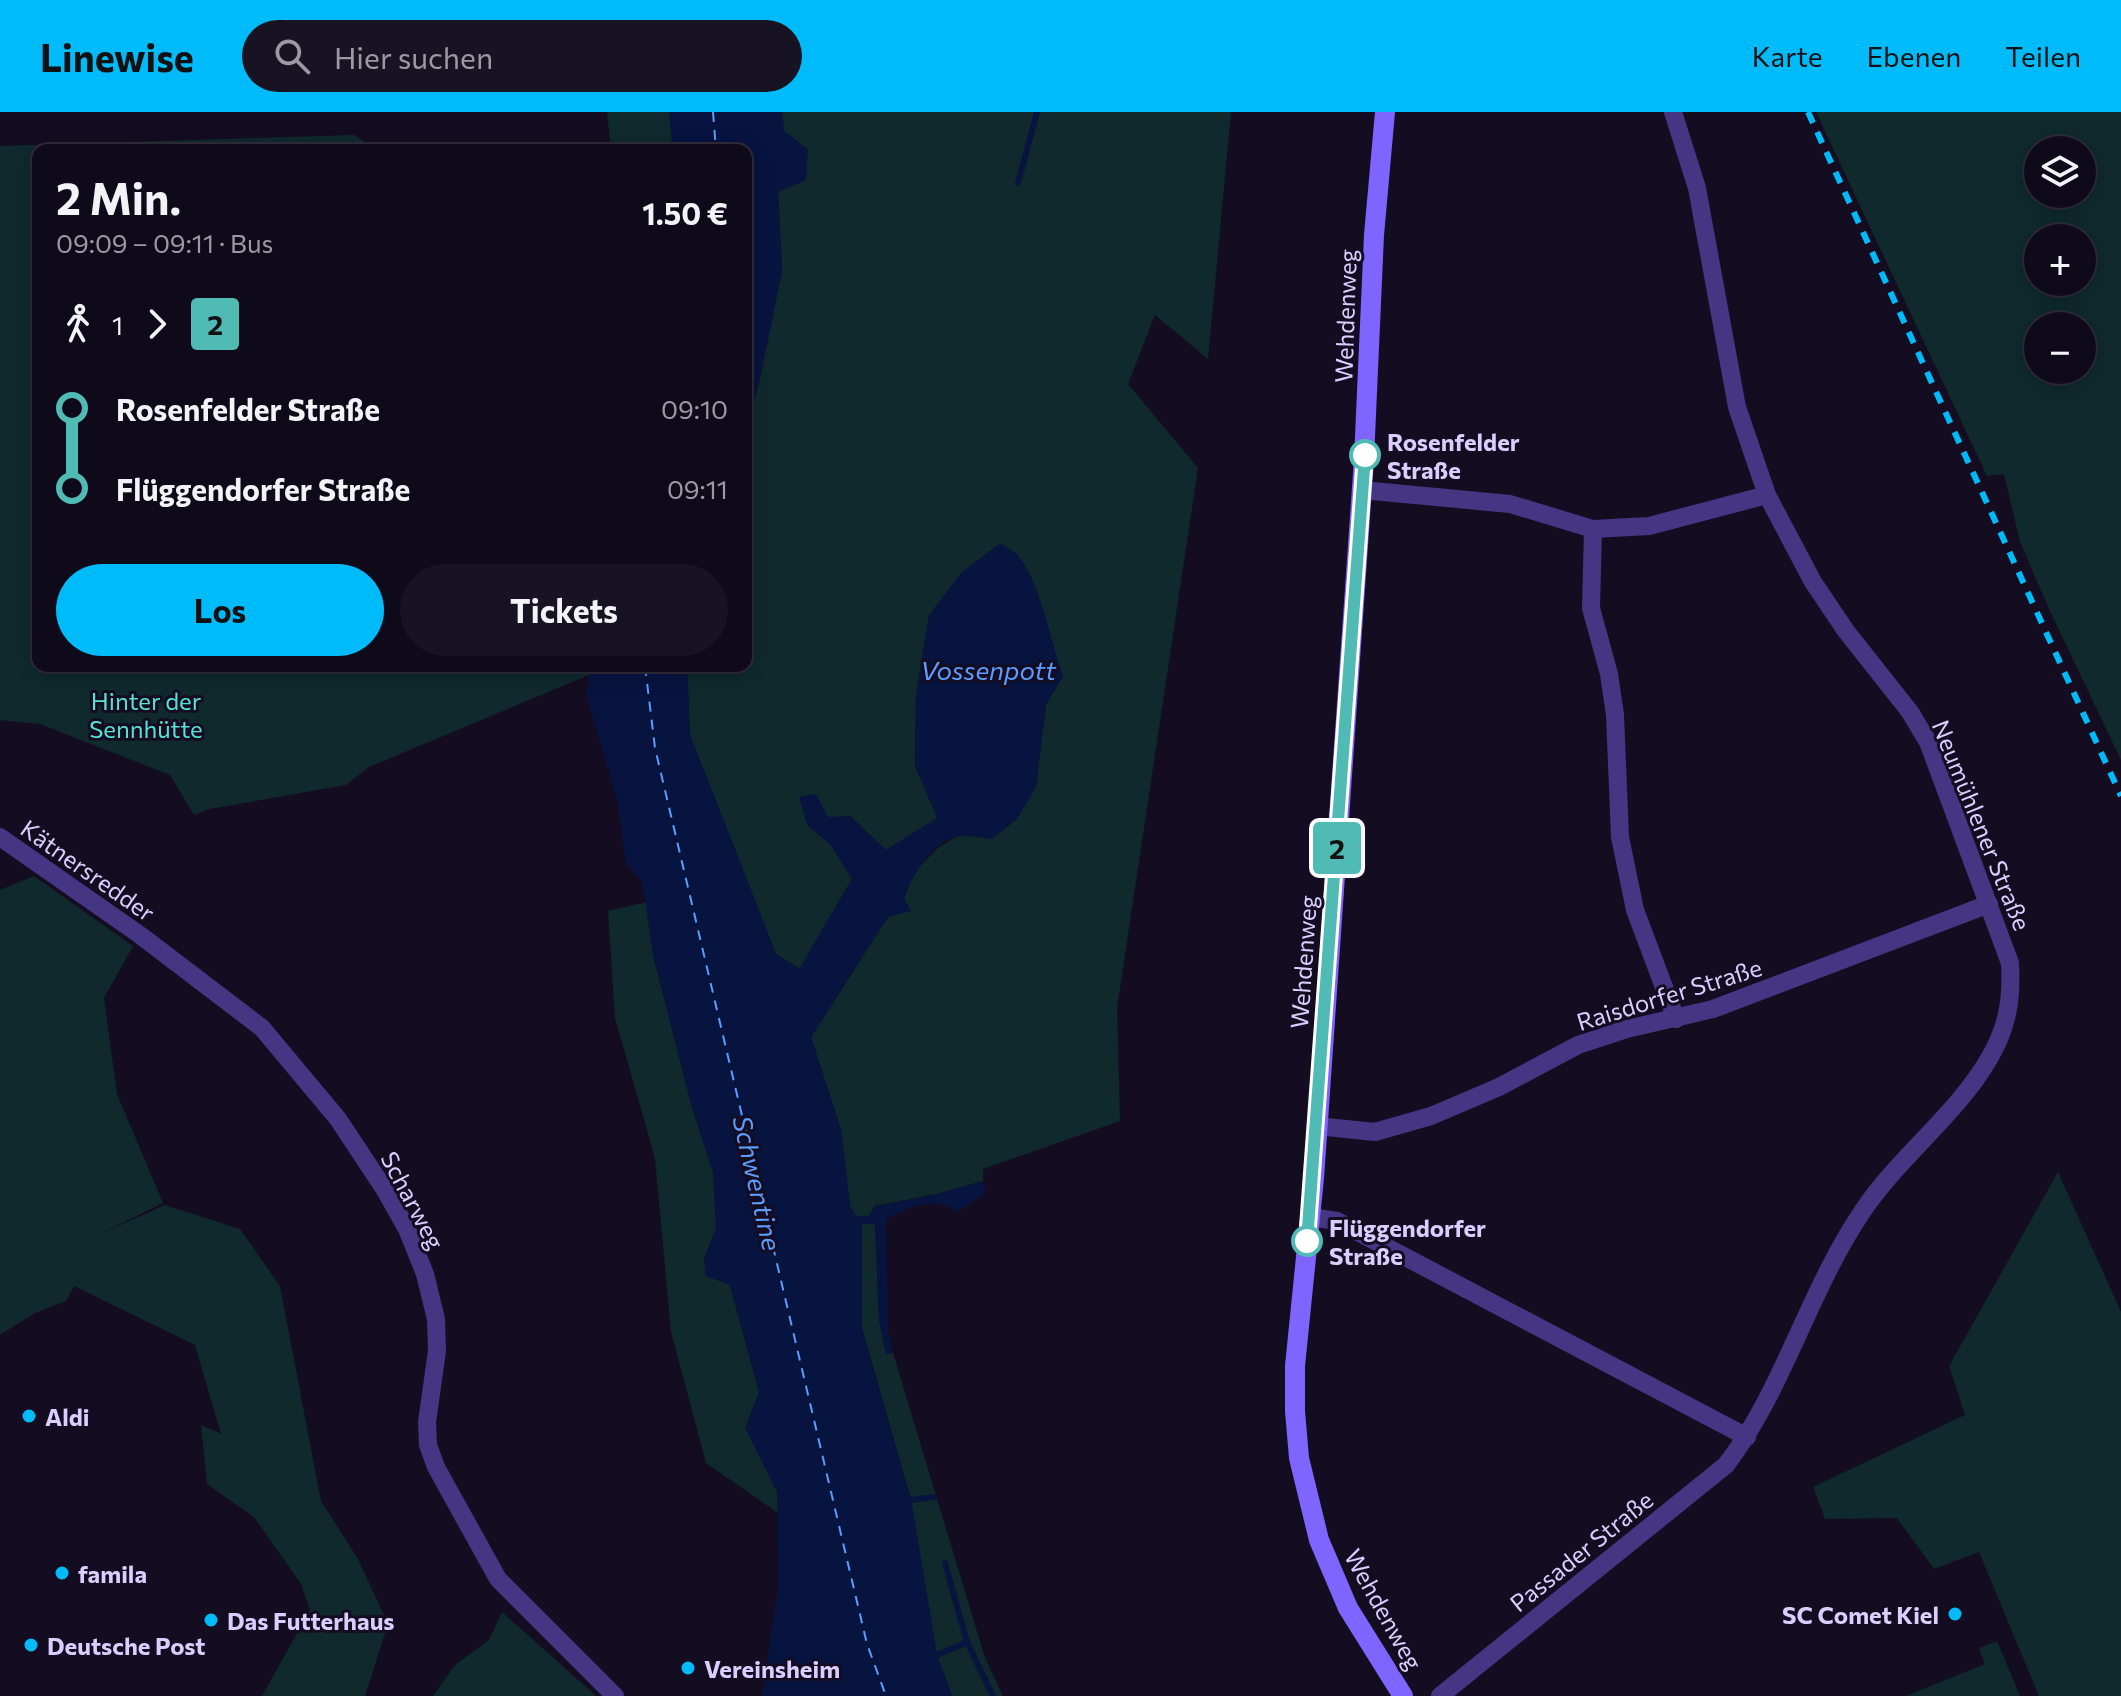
<!DOCTYPE html>
<html lang="de">
<meta charset="utf-8">
<style>
body{margin:0;font-family:Commissioner,sans-serif;background:#181323;color:#f1f3f6;height:100vh;display:flex;flex-direction:column;font-size:30px;white-space:nowrap}
*{box-sizing:border-box;margin:0}
p{font-size:26px;color:#9b9aa2}
.icon{flex:none;width:44px;height:44px;fill:none;stroke:currentColor;stroke-width:2;stroke-linecap:round;stroke-linejoin:round}
.map{position:relative;flex:1;overflow:hidden}
.panel{position:absolute;left:32px;top:32px;width:720px;height:528px;display:flex;flex-direction:column;background:#0f0a1a;border-radius:16px;box-shadow:0 4px 20px #0003,0 0 0 2px #2f2b39}
.panel>*{flex:none}
.badge{padding:0 16px;border-radius:6px;font-size:28px;line-height:52px}
.fabs{position:absolute;left:2024px;top:24px;display:grid;gap:16px}
.fabs a{display:grid;place-items:center;width:72px;height:72px;border-radius:50%;background:#0f0a1a;box-shadow:0 4px 20px #0003,0 0 0 2px #2f2b39;font-size:40px}
.map>.badge{position:absolute;translate:-50% -50%;box-shadow:0 0 0 4px #fff}
.legs{display:flex;align-items:center;gap:12px;height:88px;padding:0 24px;font-size:26px}
.legs p{margin-inline-start:auto}
.headline{display:flex;align-items:center;justify-content:space-between;height:136px;padding:0 24px}
h1{font-size:44px;font-weight:700;line-height:60px}
.button{display:flex;gap:16px;margin-top:auto;padding:16px 24px}
.button a{flex:1;height:92px;border-radius:48px;background:#00bbf9;color:#111;font-size:32px;font-weight:700;line-height:92px;text-align:center}
.button a+a{background:#181323;color:#f1f3f6}
ul{padding:0 24px;list-style:none}
li{display:flex;align-items:center;gap:28px;height:80px;font-size:30px}
li i{display:grid;place-items:center;width:12px;height:100%;margin:0 10px;background:currentColor}
li i::after{content:'';width:20px;height:20px;margin:-10px;border:6px solid;border-radius:50%;background:#0f0a1a}
li p{margin-inline-start:auto}
li:first-child i{background:linear-gradient(#0000 50%,currentColor 0)}
li:last-child i{background:linear-gradient(currentColor 50%,#0000 0)}
header{display:flex;align-items:center;gap:48px;box-sizing:border-box;height:112px;padding:0 40px;background:#00bbf9;color:#111}
header strong{font-size:38px}
nav{display:flex;gap:44px;margin-inline-start:auto;font-size:28px}
.search{width:560px;height:72px;background:#181323;display:flex;align-items:center;gap:20px;box-sizing:border-box;padding:0 28px;border-radius:44px;color:#9b9aa2;font-size:30px}
.map>svg:first-child{display:block}
.green{fill:#0f292c;fill-rule:evenodd}
.water{fill:#081440}
.lines{fill:none;stroke-linecap:round;stroke-linejoin:round}
.stream{stroke:#081440;stroke-width:6}
.ferry{stroke:#5c9bff;stroke-width:2;stroke-dasharray:10 8;stroke-linecap:butt}
.street{stroke:#443683;stroke-width:18}
.secondary{stroke:#7f65ff;stroke-width:20}
.rail{stroke:#00bbf9;stroke-width:6;stroke-dasharray:12 10;stroke-linecap:butt}
.line-1-casing{stroke:#fff;stroke-width:18}
.line-1{stroke:#50bbb4;stroke-width:12}
.stop-1-dot{fill:#fff;stroke:#50bbb4;stroke-width:4}
.poi-dot{fill:#00bbf9;stroke:#140d22;stroke-width:3}
.labels{text-anchor:middle;dominant-baseline:central;stroke-width:6;stroke-linejoin:round;paint-order:stroke}
.street-label{font-size:24px;fill:#dbceff;stroke:#140d22}
.stop-label{font-size:24px;font-weight:bold;fill:#dbceff;stroke:#140d22;text-anchor:start}
.park-label{font-size:24px;fill:#56e3d5;stroke:#140d22}
.poi-label{font-size:24px;font-weight:bold;fill:#dbceff;stroke:#140d22;text-anchor:start}
.water-label{font-size:26px;font-style:italic;fill:#5c9bff;stroke:#140d22}
</style>
<header>
<strong>Linewise</strong>
<div class="search"><svg class="icon" aria-label="search" viewBox="0 0 24 24"><circle cx="10" cy="10" r="6"/><path d="M15 15l6 6"/></svg>Hier suchen</div>
<nav><a>Karte</a><a>Ebenen</a><a>Teilen</a></nav>
</header>
<div class="map">
<svg width="2121" height="1584" viewBox="0 0 2121 1584">
<rect width="100%" height="100%" fill="#140d22"/>
<!-- green -->
<g class="green">
<path d="M 607,0 L 669,0 L 672,28 L 668,32 L 643,36 L 650,38 L 608,38 L 610,28 Z"/>
<path d="M 782,0 L 1231,0 L 1208,247 L 1155,203 L 1128,272 L 1198,356 L 1117,896 L 1120,1009 L 983,1057 L 983,1069 L 941,1081 L 875,1094 L 869,1104 L 857,1105 L 850,1094 L 841,1018 L 811,925 L 888,805 L 904,786 L 915,759 L 938,736 L 1036,675 L 1046,592 L 1063,564 L 1049,526 L 929,503 L 916,584 L 915,654 L 938,706 L 886,738 L 850,704 L 807,713 L 831,733 L 852,767 L 800,857 L 776,842 L 690,623 L 687,554 L 746,554 L 746,317 L 758,275 L 782,159 L 778,80 L 784,19 Z"/>
<path d="M 1816,0 L 2121,0 L 2121,648 L 2049,497 L 2020,430 L 2004,362 L 1987,364 ZM 2038,38 L 2082,38 L 2082,82 L 2038,82 ZM 2038,126 L 2082,126 L 2082,170 L 2038,170 ZM 2038,214 L 2082,214 L 2082,258 L 2038,258 Z"/>
<path d="M 354,23 L 378,38 L 38,38 L 38,554 L 587,554 L 589,563 L 369,655 L 346,673 L 210,697 L 194,703 L 170,663 L 40,612 L 0,608 L 0,34 Z"/>
<path d="M 34,764 L 133,834 L 104,886 L 117,982 L 163,1091 L 98,1123 L 165,1093 L 240,1117 L 280,1174 L 321,1389 L 358,1447 L 388,1512 L 365,1584 L 262,1584 L 310,1498 L 301,1472 L 254,1405 L 207,1372 L 201,1313 L 221,1322 L 195,1233 L 74,1174 L 66,1189 L 35,1201 L 0,1223 L 0,778 Z"/>
<path d="M 647,790 L 653,843 L 693,999 L 714,1061 L 716,1116 L 704,1147 L 706,1163 L 730,1173 L 759,1280 L 746,1317 L 777,1380 L 778,1401 L 706,1351 L 671,1220 L 655,1046 L 615,906 L 608,799 Z"/>
<path d="M 2058,1060 L 2121,1200 L 2121,1584 L 2039,1584 L 1979,1440 L 1934,1457 L 1897,1406 L 1825,1407 L 1813,1375 L 1965,1303 L 1949,1254 Z"/>
<path d="M 875,1111 L 879,1208 L 886,1241 L 893,1241 L 985,1546 L 1003,1584 L 952,1584 L 937,1543 L 911,1388 L 862,1216 L 862,1112 Z"/>
<path d="M 502,1500 L 596,1584 L 433,1584 L 454,1554 L 489,1528 Z"/>
<path d="M 1997,1529 L 2020,1584 L 1906,1584 L 1985,1552 L 1979,1536 Z"/>
</g>
<!-- water -->
<g class="water">
<path d="M 669,0 L 782,0 L 784,19 L 808,37 L 806,68 L 778,80 L 782,159 L 758,275 L 746,317 L 746,38 L 650,38 L 643,36 L 644,31 L 668,32 L 672,28 Z"/>
<path d="M 1000,431 C 1007,436 1016,440 1020,446 C 1042,476 1050,528 1063,564 L 1046,592 L 1036,675 L 1017,707 L 992,727 C 982,726 965,722 955,725 C 929,733 913,763 904,786 L 911,799 L 888,805 L 811,925 L 841,1018 L 850,1094 L 857,1105 L 869,1104 L 874,1095 L 941,1081 L 983,1069 L 986,1080 L 960,1099 C 929,1085 915,1093 886,1107 L 888,1217 L 893,1241 L 886,1242 L 879,1208 L 875,1112 L 862,1112 L 862,1216 L 911,1388 L 937,1543 L 952,1584 L 762,1584 L 778,1475 L 777,1380 L 745,1316 L 759,1280 L 730,1173 L 706,1164 L 704,1147 L 716,1116 L 713,1061 L 693,999 L 653,843 L 642,768 L 626,752 L 617,687 L 586,582 L 589,563 L 587,554 L 687,554 L 690,623 L 776,842 L 799,857 L 852,767 L 831,733 L 807,713 L 799,685 L 816,682 L 828,705 L 850,704 L 886,738 L 937,706 L 915,654 L 916,584 L 929,503 L 961,461 Z"/>
</g>
<g class="lines">
<!-- stream -->
<g class="stream">
<path d="M 1018,71 L 1037,0"/>
<path d="M 911,1388 L 934,1385"/>
<path d="M 945,1451 L 967,1530 L 993,1584"/>
<path d="M 937,1543 L 967,1530"/>
</g>
<!-- ferry -->
<g class="ferry">
<path d="M 713,0 L 716,38"/>
<path d="M 645,554 L 655,636 L 867,1532 L 886,1584"/>
</g>
<!-- street -->
<g class="street">
<path d="M 1362,378 L 1510,392 L 1593,417 L 1649,414 L 1767,383"/>
<path d="M 1593,417 L 1591,496 L 1609,562 L 1615,603 L 1620,725 L 1635,798 L 1676,907"/>
<path d="M 0,725 L 140,823 L 262,916 L 338,1007 L 385,1078 L 407,1117 L 425,1162 L 436,1207 L 437,1239 L 427,1310 L 428,1333 L 436,1355 L 498,1467 L 615,1584"/>
<path d="M 1317,1014 L 1375,1020 L 1431,1004 L 1499,975 L 1578,933 L 1627,917 L 1713,897 L 1989,792"/>
<path d="M 1311,1105 L 1337,1109 L 1747,1325"/>
<path d="M 1440,1584 L 1726,1353 C 1784,1277 1808,1180 1862,1100 C 1899,1044 1957,1003 1990,945 C 2008,914 2012,886 2010,851 L 1928,630 L 1910,600 L 1846,519 L 1813,470 L 1767,383 L 1737,295 L 1697,76 L 1673,0"/>
</g>
<!-- secondary -->
<path class="secondary" d="M 1385,0 L 1374,123 L 1364,347 L 1314,1066 L 1295,1254 L 1295,1299 L 1299,1346 L 1319,1428 L 1348,1496 L 1403,1584"/>
<!-- rail -->
<path class="rail" d="M 1808,0 L 2121,684"/>
</g>
<g class="lines">
<defs>
<path id="line-1" d="M 1307,1129 L 1365,343"/>
</defs>
<!-- line-1 casing -->
<use href="#line-1" class="line-1-casing"/>
<!-- line-1 -->
<use href="#line-1" class="line-1"/>
</g>
<!-- markers -->
<g class="stop-1-dot">
<circle cx="1365" cy="343" r="14"/>
<circle cx="1307" cy="1129" r="14"/>
</g>
<g class="poi-dot">
<circle cx="29" cy="1304" r="8"/>
<circle cx="62" cy="1461" r="8"/>
<circle cx="1955" cy="1502" r="8"/>
<circle cx="211" cy="1508" r="8"/>
<circle cx="31" cy="1533" r="8"/>
<circle cx="688" cy="1556" r="8"/>
</g>
<g class="labels">
<!-- street labels -->
<g class="street-label">
<text transform="translate(1345 204) rotate(-88)">Wehdenweg</text>
<text transform="translate(1982 713) rotate(68)">Neumühlener Straße</text>
<text transform="translate(88 758) rotate(35)">Kätnersredder</text>
<text transform="translate(1303 850) rotate(-86)">Wehdenweg</text>
<text transform="translate(1669 882) rotate(-17)">Raisdorfer Straße</text>
<text transform="translate(413 1088) rotate(62)">Scharweg</text>
<text transform="translate(1581 1439) rotate(-39)">Passader Straße</text>
<text transform="translate(1384 1497) rotate(61)">Wehdenweg</text>
</g>
<!-- stop labels -->
<g class="stop-label">
<text x="1387" y="329">Rosenfelder<tspan x="1387" dy="28">Straße</tspan></text>
<text x="1329" y="1115">Flüggendorfer<tspan x="1329" dy="28">Straße</tspan></text>
</g>
<!-- park labels -->
<g class="park-label">
<text x="146" y="588">Hinter der<tspan x="146" dy="28">Sennhütte</tspan></text>
</g>
<!-- poi labels -->
<g class="poi-label">
<text x="45" y="1304">Aldi</text>
<text x="78" y="1461">famila</text>
<text x="1939" y="1502" text-anchor="end">SC Comet Kiel</text>
<text x="227" y="1508">Das Futterhaus</text>
<text x="47" y="1533">Deutsche Post</text>
<text x="704" y="1556">Vereinsheim</text>
</g>
<!-- water labels -->
<g class="water-label">
<text x="988" y="557">Vossenpott</text>
<text transform="translate(758 1071) rotate(77)">Schwentine</text>
</g>
</g>
</svg>
<div class="fabs">
<a><svg class="icon" aria-label="layers" viewBox="0 0 24 24"><path d="M12 4l9 5-9 5-9-5zM3 14l9 5 9-5"/></svg></a>
<a>+</a>
<a>−</a>
</div>
<b class="badge" style="left:1337px;top:736px;background:#50bbb4;color:#111">2</b>
<section class="panel">
<div class="headline"><div><h1>2 Min.</h1><p>09:09 – 09:11 · Bus</p></div><b>1.50 €</b></div>
<div class="legs"><svg class="icon" aria-label="walk" viewBox="0 0 24 24"><circle cx="13" cy="4" r="2"/><path d="M13 8l-2 6 4 7M11 14l-3 7M7 12l3-4h3l4 4"/></svg>1<svg class="icon" aria-label="forward" viewBox="0 0 24 24"><path d="M9 5l7 7-7 7"/></svg><b class="badge" style="background:#50bbb4;color:#111">2</b></div>
<ul>
<li><i style="color:#50bbb4"></i><b>Rosenfelder Straße</b><p>09:10</p></li>
<li><i style="color:#50bbb4"></i><b>Flüggendorfer Straße</b><p>09:11</p></li>
</ul>
<div class="button"><a>Los</a><a>Tickets</a></div>
</section>
</div>
